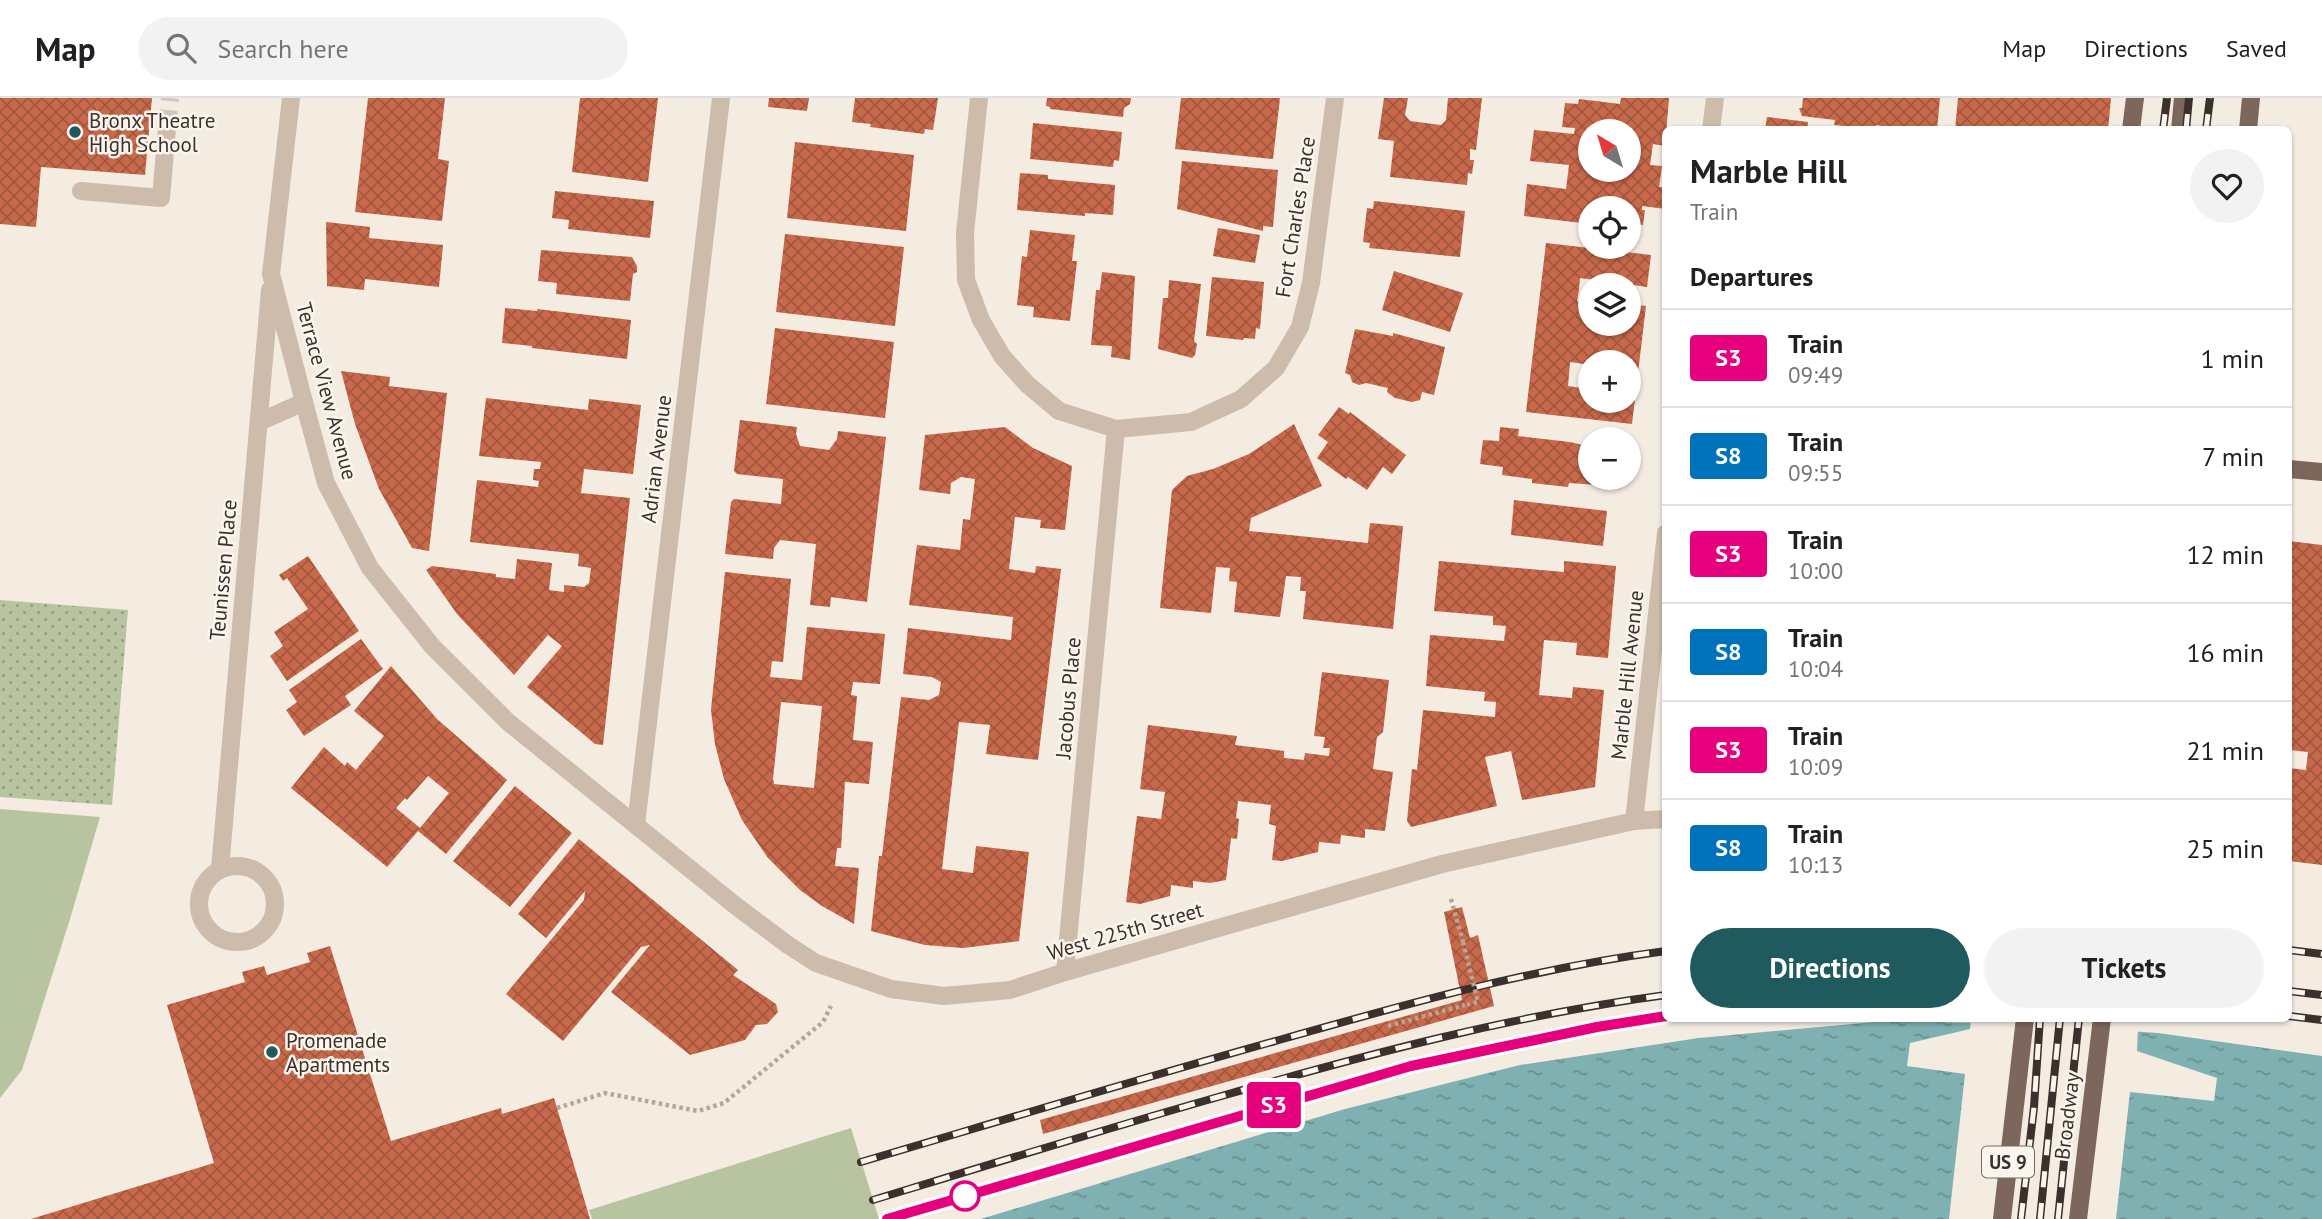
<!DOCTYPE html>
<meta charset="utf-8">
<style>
body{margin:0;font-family:"PT Sans",sans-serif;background:#f2f2f2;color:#202124;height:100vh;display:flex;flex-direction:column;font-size:26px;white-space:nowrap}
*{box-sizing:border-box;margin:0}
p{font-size:23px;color:#757577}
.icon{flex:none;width:38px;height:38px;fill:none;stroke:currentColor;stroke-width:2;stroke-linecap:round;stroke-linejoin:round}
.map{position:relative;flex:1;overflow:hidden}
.panel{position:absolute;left:1662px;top:28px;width:630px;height:896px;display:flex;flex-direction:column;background:#fff;border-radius:10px;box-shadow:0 2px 5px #0004}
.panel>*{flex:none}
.badge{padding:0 14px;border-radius:5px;font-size:24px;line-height:46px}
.needle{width:46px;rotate:322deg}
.controls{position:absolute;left:1578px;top:21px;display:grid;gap:14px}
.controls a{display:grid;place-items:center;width:63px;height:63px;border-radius:50%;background:#fff;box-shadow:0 2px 5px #0004;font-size:35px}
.map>.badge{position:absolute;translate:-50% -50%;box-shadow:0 0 0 4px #fff}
h2{padding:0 28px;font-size:26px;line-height:63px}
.round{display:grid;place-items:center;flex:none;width:74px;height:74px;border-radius:37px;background:#f2f2f2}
.head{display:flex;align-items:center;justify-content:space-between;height:119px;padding:0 28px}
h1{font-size:33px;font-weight:700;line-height:52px}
.primary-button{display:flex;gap:14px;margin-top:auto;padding:14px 28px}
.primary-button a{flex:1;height:80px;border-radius:42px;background:#1f5a5e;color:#fff;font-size:28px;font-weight:700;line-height:80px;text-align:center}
.primary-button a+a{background:#f2f2f2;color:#202124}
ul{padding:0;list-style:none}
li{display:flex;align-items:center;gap:21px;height:98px;padding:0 28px;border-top:2px solid #e0e0e0}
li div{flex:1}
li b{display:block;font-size:26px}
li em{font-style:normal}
li .badge{min-width:77px;font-weight:700;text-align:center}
header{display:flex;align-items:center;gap:42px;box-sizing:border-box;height:98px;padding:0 35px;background:#fff;border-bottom:2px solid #e0e0e0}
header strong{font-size:33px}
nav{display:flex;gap:38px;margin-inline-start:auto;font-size:24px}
.search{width:490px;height:63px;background:#f2f2f2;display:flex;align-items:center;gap:18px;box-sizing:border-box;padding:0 24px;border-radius:38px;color:#757577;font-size:26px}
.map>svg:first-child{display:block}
.green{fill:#b8c4a0}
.park{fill:url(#park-dots)}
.water{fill:url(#water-ripples)}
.pier{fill:#f4ebe1}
.building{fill:url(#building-cross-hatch);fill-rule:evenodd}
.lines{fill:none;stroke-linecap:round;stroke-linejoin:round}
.minor-tunnel{stroke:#cfc6bd;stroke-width:18;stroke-dasharray:18 9;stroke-linecap:butt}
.path{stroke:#b9a596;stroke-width:4.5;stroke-dasharray:3.5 3.5;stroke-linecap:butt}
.minor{stroke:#cdbbac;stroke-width:18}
.major{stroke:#7d675c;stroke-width:18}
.rail-casing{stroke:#3b302b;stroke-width:8}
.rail{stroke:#fbf5ee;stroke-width:5;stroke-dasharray:16;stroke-linecap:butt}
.path-bridge{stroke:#b9a596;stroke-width:4.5;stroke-dasharray:3.5 3.5;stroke-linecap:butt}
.line-casing{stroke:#fff;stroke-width:16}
.line{stroke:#e6007e;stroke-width:10}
.poi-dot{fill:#1f5a5e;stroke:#fbf5ee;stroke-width:2.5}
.stop-dot{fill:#fff;stroke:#e6007e;stroke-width:3.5}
.labels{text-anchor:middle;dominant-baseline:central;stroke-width:5;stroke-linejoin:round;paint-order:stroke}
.shield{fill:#fbf5ee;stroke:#756b66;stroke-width:2}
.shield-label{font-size:19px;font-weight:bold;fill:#3b302b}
.poi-label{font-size:21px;fill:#3b302b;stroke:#fbf5ee;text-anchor:start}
.street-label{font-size:21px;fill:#3b302b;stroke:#fbf5ee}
</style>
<header>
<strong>Map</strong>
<div class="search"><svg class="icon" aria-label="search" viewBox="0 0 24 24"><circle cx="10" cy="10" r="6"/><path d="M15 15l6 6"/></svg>Search here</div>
<nav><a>Map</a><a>Directions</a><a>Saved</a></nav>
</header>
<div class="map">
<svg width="2322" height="1121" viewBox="0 0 2322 1121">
<defs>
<pattern id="park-dots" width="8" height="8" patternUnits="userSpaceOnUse" patternTransform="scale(1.75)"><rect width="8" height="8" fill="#b8c4a0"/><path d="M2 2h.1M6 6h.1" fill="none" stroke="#97a083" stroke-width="1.8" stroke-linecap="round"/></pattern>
<pattern id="water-ripples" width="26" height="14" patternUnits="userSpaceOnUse" patternTransform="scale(1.75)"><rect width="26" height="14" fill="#7fb0b2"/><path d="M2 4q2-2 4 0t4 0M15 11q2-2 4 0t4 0" fill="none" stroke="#699091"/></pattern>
<pattern id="building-cross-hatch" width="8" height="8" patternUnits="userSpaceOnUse" patternTransform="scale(1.75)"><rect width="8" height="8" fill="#c8694b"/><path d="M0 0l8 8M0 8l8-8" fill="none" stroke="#a4573f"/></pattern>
</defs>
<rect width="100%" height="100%" fill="#f4ebe1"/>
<!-- green -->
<g class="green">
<path d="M 0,711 L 100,719 L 70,821 L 22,972 L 0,1000 Z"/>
<path d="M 851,1030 L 879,1121 L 592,1121 L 589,1112 Z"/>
</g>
<!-- park -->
<path class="park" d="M 0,502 L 128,512 L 112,707 L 0,699 Z"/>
<!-- water -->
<path class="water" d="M 1885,923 L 2028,926 L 2158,935 L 2322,958 L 2322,1121 L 981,1121 L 1345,1011 L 1520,967 L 1699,940 Z"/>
<!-- pier -->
<path class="pier" d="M 1971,921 L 2028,922 L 2138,930 L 2137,953 L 2217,980 L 2214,1003 L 2130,994 L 2116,1121 L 1949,1121 L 1965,976 L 1907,968 L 1910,945 L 1970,931 Z"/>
<!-- building -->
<g class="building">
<path d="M 0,0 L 152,0 L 145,77 L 41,69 L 36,129 L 0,126 Z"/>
<path d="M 368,0 L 445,0 L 438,61 L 449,63 L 442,123 L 355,114 Z"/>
<path d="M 580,0 L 658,0 L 648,84 L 572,74 Z"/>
<path d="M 769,0 L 809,0 L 807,13 L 768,9 Z"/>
<path d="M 855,0 L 938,0 L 933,32 L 925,31 L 924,36 L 870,29 L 871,26 L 852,24 Z"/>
<path d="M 1047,0 L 1131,0 L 1130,6 L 1124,10 L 1123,19 L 1050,11 L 1050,9 L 1046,8 Z"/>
<path d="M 1181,0 L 1280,0 L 1273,61 L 1175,51 Z"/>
<path d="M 1384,0 L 1408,0 L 1405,17 L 1410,23 L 1441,27 L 1446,22 L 1448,0 L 1482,0 L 1476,52 L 1470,51 L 1470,62 L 1474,62 L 1472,76 L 1468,75 L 1467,87 L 1390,79 L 1394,43 L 1378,41 Z"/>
<path d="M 1621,0 L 1669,0 L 1665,48 L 1653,46 L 1650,67 L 1662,68 L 1659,89 L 1666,90 L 1666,111 L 1642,108 L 1642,112 L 1645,112 L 1643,127 L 1629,125 L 1629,110 L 1591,110 L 1589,126 L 1524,118 L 1527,86 L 1566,91 L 1569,67 L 1530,63 L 1534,32 L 1574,36 L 1575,30 L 1562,29 L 1565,5 L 1578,6 L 1579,1 L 1620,6 ZM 1591,33 L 1629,33 L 1629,72 L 1591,72 Z"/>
<path d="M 1803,0 L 1940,0 L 1937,32 L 1904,32 L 1876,27 L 1875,31 L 1834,27 L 1835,22 L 1802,18 L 1799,10 L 1802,10 Z"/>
<path d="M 1958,0 L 2111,0 L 2108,32 L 1955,32 Z"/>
<path d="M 1767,19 L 1808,24 L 1807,32 L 1765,32 Z"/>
<path d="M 1033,25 L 1122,34 L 1119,63 L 1114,62 L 1113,69 L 1030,61 Z"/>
<path d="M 795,44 L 914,57 L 906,133 L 787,120 Z"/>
<path d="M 1182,63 L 1278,72 L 1273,129 L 1263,128 L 1263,133 L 1177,111 Z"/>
<path d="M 1020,75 L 1048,77 L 1048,81 L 1115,87 L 1113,117 L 1085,115 L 1085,118 L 1017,112 Z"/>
<path d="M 555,93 L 654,103 L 650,140 L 568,131 L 569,122 L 552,120 Z"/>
<path d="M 1374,103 L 1465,113 L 1460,159 L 1369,150 L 1370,145 L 1363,144 L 1367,110 L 1373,111 Z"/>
<path d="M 326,124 L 370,129 L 369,140 L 443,147 L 439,189 L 365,181 L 364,192 L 327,188 Z"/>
<path d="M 1218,130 L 1260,137 L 1255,165 L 1213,158 Z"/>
<path d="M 1030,132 L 1075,137 L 1072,163 L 1077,163 L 1070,223 L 1033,219 L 1034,209 L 1017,207 L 1022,158 L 1027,159 Z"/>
<path d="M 785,136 L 904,149 L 895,228 L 776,214 Z"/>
<path d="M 1546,145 L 1651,157 L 1647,189 L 1580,180 L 1579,191 L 1577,203 L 1591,205 L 1591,226 L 1629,226 L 1629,206 L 1646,208 L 1638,275 L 1629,274 L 1629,264 L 1591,264 L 1591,270 L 1584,266 L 1570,264 L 1569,277 L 1568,288 L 1581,290 L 1591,287 L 1591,303 L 1629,303 L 1629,292 L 1636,292 L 1632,326 L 1526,314 Z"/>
<path d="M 541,152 L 632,159 L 637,168 L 637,174 L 633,176 L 630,203 L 556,196 L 557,185 L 538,183 Z"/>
<path d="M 1394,173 L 1463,195 L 1450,234 L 1382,212 Z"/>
<path d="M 1102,174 L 1135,178 L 1130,262 L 1111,259 L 1112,248 L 1091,247 L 1096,192 L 1100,192 Z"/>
<path d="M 1212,179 L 1264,184 L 1260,231 L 1256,230 L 1255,241 L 1244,240 L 1243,242 L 1206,238 Z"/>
<path d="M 1169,182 L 1201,186 L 1194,243 L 1197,246 L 1195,257 L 1192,260 L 1158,251 L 1163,200 L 1168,200 Z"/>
<path d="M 505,210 L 537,213 L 537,211 L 631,222 L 627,261 L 532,250 L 532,248 L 502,245 Z"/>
<path d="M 775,230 L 894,244 L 885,320 L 766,306 Z"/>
<path d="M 1355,231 L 1393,238 L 1393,235 L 1445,249 L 1434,297 L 1422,294 L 1420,302 L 1412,304 L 1395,300 L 1387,294 L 1388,290 L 1366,285 L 1359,287 L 1352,284 L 1350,277 L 1345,275 Z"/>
<path d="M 341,273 L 390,279 L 389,288 L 447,295 L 429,453 L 412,450 L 379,391 L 355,326 Z"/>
<path d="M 486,300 L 588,312 L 589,301 L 641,307 L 633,376 L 584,371 L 581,395 L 630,400 L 603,647 L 595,646 L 527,589 L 562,548 L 548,537 L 514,577 L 457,516 L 426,472 L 432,468 L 496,476 L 496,479 L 515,481 L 517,461 L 552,465 L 549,492 L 564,494 L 564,487 L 584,489 L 589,485 L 591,470 L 578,468 L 579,456 L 470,444 L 477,382 L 538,389 L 539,383 L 533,382 L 534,371 L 540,371 L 541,364 L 479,358 Z"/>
<path d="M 1339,309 L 1349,316 L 1350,314 L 1406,357 L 1392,376 L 1383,369 L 1367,392 L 1348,379 L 1346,381 L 1317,360 L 1328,344 L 1318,337 Z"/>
<path d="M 740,322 L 797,329 L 796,336 L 800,348 L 829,352 L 837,341 L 838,333 L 886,339 L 867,504 L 831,499 L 830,509 L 810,507 L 816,446 L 780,442 L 774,450 L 773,461 L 725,456 L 731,404 L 734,401 L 781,406 L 783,381 L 737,376 L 734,373 Z"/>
<path d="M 1294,326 L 1322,388 L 1251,420 L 1249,433 L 1368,445 L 1370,425 L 1403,428 L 1393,531 L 1303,521 L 1306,493 L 1300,493 L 1301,479 L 1286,478 L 1280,519 L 1234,514 L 1237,484 L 1229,483 L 1230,470 L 1216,469 L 1211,515 L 1160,510 L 1172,392 L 1187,378 L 1213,371 L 1249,356 Z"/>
<path d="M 1005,329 L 1033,350 L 1072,368 L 1065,432 L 1040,430 L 1041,422 L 1015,419 L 1009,471 L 1035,475 L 1036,468 L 1061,471 L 1038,662 L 986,656 L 990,627 L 959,624 L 942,771 L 973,775 L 976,748 L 1029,754 L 1019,843 L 963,850 L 925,847 L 871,833 L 879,758 L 882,758 L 901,599 L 929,602 L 939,597 L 941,584 L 932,579 L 903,576 L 908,530 L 1011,542 L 1013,519 L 909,507 L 917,447 L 960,452 L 963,421 L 970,422 L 975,381 L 961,379 L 951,385 L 950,396 L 919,392 L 925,337 Z"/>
<path d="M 1500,329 L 1519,331 L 1518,338 L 1570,344 L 1591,349 L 1591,380 L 1613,380 L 1613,388 L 1569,385 L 1568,389 L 1532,385 L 1532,381 L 1502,377 L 1503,369 L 1480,366 L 1483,342 L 1499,343 Z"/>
<path d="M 1514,402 L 1607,413 L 1603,448 L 1511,437 Z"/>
<path d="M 2289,443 L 2322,447 L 2322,767 L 2289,763 L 2289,670 L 2306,672 L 2308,654 L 2289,652 Z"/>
<path d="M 308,458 L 359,533 L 287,583 L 270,558 L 283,548 L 274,534 L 308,511 L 287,480 L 283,483 L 279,477 Z"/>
<path d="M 1439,463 L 1564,474 L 1564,463 L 1616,468 L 1608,560 L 1576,557 L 1577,545 L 1544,542 L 1539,597 L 1572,600 L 1573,589 L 1604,592 L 1595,689 L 1522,702 L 1511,653 L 1485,659 L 1497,708 L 1411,729 L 1407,723 L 1412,671 L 1417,672 L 1423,612 L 1495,619 L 1496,604 L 1484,603 L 1485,594 L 1426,588 L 1430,537 L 1504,543 L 1506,528 L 1493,527 L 1493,518 L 1434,513 Z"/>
<path d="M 725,474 L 791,481 L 783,564 L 772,563 L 770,579 L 802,582 L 807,529 L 885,536 L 880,586 L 853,584 L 851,597 L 857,598 L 853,642 L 873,644 L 869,686 L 845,684 L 841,750 L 837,750 L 835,768 L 859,770 L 854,826 L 822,808 L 800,792 L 768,760 L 742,722 L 724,681 L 715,646 L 711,612 ZM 781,604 L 822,608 L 814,690 L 774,686 L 773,681 Z"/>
<path d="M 361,541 L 383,571 L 345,598 L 351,607 L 304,638 L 286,612 L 297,604 L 289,592 Z"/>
<path d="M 391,568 L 437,621 L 507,682 L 446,756 L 418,733 L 387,769 L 291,690 L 324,649 L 345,668 L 347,664 L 356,672 L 359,668 L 384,638 L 354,613 ZM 428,678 L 449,695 L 420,730 L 396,710 L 405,700 L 407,702 Z"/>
<path d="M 1322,574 L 1389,582 L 1383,634 L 1377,639 L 1373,671 L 1393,674 L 1385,733 L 1365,731 L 1365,740 L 1341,737 L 1340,746 L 1319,744 L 1318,754 L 1282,763 L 1272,762 L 1276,728 L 1269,726 L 1271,707 L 1238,703 L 1236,720 L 1239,721 L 1237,741 L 1231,740 L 1226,782 L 1210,785 L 1193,783 L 1193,790 L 1171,787 L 1170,798 L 1140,806 L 1126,804 L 1137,718 L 1161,721 L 1165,694 L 1140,691 L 1148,627 L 1237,638 L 1235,647 L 1284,653 L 1284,660 L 1304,662 L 1305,655 L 1329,658 L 1330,650 L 1323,650 L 1325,639 L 1314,638 Z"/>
<path d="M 515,688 L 572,735 L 510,809 L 453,763 Z"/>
<path d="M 579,741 L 738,872 L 733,877 L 776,906 L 778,914 L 767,926 L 756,927 L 745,942 L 690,957 L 611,894 L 650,847 L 641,849 L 563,943 L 506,896 L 584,802 L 585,793 L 546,840 L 518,816 Z"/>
<path d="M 1462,809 L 1470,840 L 1478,837 L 1494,908 L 1043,1036 L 1040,1022 L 1462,902 L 1444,814 Z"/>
<path d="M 330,848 L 391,1043 L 501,1010 L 502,1016 L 554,1000 L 590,1121 L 31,1121 L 214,1065 L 167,907 L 245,884 L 242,874 L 264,868 L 267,877 L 310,864 L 307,855 Z"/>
</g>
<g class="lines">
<!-- minor-tunnel -->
<path class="minor-tunnel" d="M 167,30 L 170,0"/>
<!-- path -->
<g class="path">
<path d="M 1451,801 L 1463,844"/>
<path d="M 1388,928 L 1465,907"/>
<path d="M 557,1010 L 605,995 L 698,1013 L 724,1005 L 823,924 L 831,908"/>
</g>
<!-- minor -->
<g class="minor">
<path d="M 291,0 L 271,176 L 304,304 L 326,385 L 370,470 L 432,548 L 508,624 L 736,808 L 788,847 L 816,865 L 891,891 L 944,898 L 1010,892 L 1065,874 L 1442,766 L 1634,723 L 1666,721"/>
<path d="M 979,0 L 965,135 L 966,182 L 981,222 L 1002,258 L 1027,286 L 1059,313 L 1116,331 L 1191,324 L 1241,301 L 1276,270 L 1300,229 L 1311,185 L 1335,0"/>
<path d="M 1711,32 L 1715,0"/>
<path d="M 81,93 L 161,100 L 167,30"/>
<path d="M 259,324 L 304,304"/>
<path d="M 1634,723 L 1666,435"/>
<path d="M 636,727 L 721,0"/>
<circle cx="237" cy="806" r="38"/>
<path d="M 220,771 L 270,192"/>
<path d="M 1065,874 L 1116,331"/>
</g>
<!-- major -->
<g class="major">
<path d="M 2131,32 L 2135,0"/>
<path d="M 2180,32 L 2183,0"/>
<path d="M 2248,32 L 2251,0"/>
<path d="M 2289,371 L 2322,374"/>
<path d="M 2002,1121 L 2025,920"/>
<path d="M 2078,1121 L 2102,920"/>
</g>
<defs>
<g id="rail">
<path d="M 2163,32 L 2167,0"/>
<path d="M 2186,32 L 2189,0"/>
<path d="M 2206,32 L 2210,0"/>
<path d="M 2289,852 L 2322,856"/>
<path d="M 2289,893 L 2322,897"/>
<path d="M 2289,918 L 2322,922"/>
<path d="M 861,1064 C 1000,1023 1139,981 1279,942 C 1406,906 1534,870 1666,853"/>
<path d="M 873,1102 C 988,1067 1102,1032 1218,999 C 1365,957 1514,917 1666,897"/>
<path d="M 887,1121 C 1144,1044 1401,958 1666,918"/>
<path d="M 2021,1121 L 2034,1009 L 2040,920"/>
<path d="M 2040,1121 L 2060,920"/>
<path d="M 2058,1121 L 2079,920"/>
</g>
</defs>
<!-- rail casing -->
<use href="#rail" class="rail-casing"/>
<!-- rail -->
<use href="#rail" class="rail"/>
<!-- path-bridge -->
<path class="path-bridge" d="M 1463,844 L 1478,904 L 1465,907"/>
</g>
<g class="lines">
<defs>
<path id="line" d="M 887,1121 L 1411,968 L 1597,929 L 1666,918"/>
</defs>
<!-- line casing -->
<use href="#line" class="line-casing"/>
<!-- line -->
<use href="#line" class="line"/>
</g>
<!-- markers -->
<g class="poi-dot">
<circle cx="75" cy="34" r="7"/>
<circle cx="272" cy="954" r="7"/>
</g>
<circle class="stop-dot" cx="965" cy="1098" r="14"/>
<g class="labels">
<!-- shield labels -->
<rect class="shield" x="1982" y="1048.5" width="52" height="31" rx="5"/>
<g class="shield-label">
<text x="2008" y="1064">US 9</text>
</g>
<!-- poi labels -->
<g class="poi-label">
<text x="89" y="22">Bronx Theatre<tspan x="89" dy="24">High School</tspan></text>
<text x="286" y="942">Promenade<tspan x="286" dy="24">Apartments</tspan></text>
</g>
<!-- street labels -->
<g class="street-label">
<text transform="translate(1295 119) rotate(-81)">Fort Charles Place</text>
<text transform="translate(327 293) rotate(75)">Terrace View Avenue</text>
<text transform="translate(656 361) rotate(-83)">Adrian Avenue</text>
<text transform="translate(223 472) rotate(-85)">Teunissen Place</text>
<text transform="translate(1627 577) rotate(-84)">Marble Hill Avenue</text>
<text transform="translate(1068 600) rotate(-85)">Jacobus Place</text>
<text transform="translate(1125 833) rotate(-16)">West 225th Street</text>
<text transform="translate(2067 1018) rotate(-83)">Broadway</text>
</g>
</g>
</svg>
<div class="controls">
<a><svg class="needle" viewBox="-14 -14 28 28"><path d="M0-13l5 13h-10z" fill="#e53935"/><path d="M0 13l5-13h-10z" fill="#757577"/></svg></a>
<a><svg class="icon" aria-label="locate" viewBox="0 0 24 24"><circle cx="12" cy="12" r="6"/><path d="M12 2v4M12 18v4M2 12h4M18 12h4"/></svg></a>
<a><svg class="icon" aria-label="layers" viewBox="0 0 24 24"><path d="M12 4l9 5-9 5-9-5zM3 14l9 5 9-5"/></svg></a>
<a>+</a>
<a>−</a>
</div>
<b class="badge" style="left:1274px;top:1007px;background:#e6007e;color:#fff">S3</b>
<section class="panel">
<div class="head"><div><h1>Marble Hill</h1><p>Train</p></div><a class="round"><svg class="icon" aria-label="heart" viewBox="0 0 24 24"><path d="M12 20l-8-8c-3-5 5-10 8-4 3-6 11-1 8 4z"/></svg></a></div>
<h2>Departures</h2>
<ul>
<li><span class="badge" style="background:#e6007e;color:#fff">S3</span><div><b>Train</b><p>09:49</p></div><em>1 min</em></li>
<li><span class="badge" style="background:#0072bc;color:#fff">S8</span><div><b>Train</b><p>09:55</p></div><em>7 min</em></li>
<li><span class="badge" style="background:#e6007e;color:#fff">S3</span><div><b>Train</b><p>10:00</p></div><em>12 min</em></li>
<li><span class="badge" style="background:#0072bc;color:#fff">S8</span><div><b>Train</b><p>10:04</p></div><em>16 min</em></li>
<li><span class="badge" style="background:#e6007e;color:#fff">S3</span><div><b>Train</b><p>10:09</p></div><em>21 min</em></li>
<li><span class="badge" style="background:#0072bc;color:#fff">S8</span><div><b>Train</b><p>10:13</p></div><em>25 min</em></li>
</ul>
<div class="primary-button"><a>Directions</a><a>Tickets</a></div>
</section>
</div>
